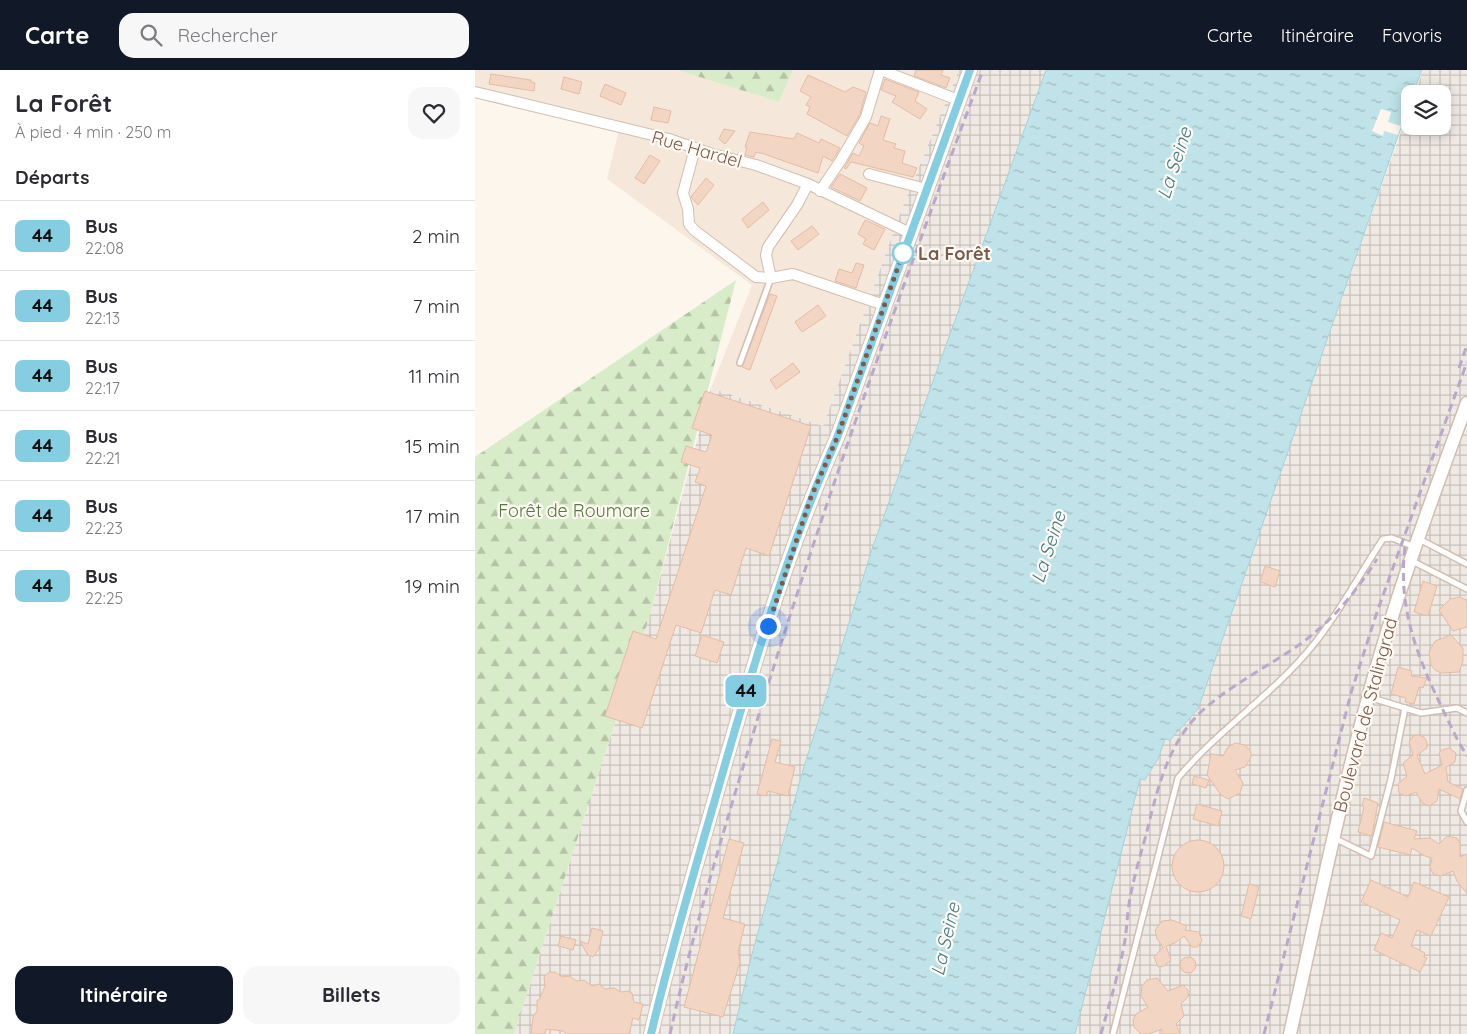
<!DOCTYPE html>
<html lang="fr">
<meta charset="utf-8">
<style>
body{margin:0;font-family:Quicksand,sans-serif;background:#f7f7f7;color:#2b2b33;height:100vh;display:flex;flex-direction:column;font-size:19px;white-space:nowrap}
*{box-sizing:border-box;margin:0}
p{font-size:16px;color:#7c7c81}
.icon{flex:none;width:28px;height:28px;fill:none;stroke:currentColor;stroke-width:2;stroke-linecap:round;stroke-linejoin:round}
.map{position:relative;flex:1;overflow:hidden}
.panel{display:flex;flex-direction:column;background:#fff;width:475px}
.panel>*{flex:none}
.badge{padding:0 10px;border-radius:8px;font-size:18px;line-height:32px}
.controls{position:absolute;left:926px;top:15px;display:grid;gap:10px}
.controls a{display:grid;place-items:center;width:50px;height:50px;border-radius:10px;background:#fff;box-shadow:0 2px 12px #0003;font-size:25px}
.you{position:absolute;width:25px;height:25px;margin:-12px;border:4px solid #fff;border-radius:50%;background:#1a73e8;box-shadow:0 0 0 8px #1a73e833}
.map>.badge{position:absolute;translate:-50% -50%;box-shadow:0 0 0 2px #fff}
h2{padding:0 15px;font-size:19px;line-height:45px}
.round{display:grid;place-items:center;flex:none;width:52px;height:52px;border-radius:15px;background:#f7f7f7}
.summary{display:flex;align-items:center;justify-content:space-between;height:85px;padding:0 15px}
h1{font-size:24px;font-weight:700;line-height:38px}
.primary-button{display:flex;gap:10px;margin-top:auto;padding:10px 15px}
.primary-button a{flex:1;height:58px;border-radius:15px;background:#111827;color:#fff;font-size:20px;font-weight:700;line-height:58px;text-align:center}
.primary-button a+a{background:#f7f7f7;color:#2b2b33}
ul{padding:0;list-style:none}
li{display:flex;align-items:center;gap:15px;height:70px;padding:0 15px;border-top:1px solid #e1e1e2}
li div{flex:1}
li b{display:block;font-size:19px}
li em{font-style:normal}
li .badge{min-width:55px;font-weight:700;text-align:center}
header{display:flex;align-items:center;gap:30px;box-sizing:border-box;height:70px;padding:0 25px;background:#111827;color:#fff}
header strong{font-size:24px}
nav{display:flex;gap:28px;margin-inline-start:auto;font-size:18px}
.search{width:350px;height:45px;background:#f7f7f7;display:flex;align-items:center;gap:12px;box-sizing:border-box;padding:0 18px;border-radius:15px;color:#7c7c81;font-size:19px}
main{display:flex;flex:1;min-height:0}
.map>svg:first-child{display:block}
.residential{fill:#f5e8da}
.industrial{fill:url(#industrial-grid)}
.forest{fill:url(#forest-firs)}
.water{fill:url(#water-ripples);stroke:#a5d3da}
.pier{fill:#fdf6ec}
.building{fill:#f3d5c3;stroke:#e6bba3}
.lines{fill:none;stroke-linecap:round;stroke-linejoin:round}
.service-casing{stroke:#d1beb0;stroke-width:8}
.minor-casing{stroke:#d1beb0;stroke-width:12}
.tertiary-casing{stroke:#d1beb0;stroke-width:15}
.secondary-casing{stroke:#d6c0b0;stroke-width:16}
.service{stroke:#fff;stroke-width:5}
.minor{stroke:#fff;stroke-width:10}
.tertiary{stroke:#fff;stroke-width:12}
.secondary{stroke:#fff;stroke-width:14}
.rail{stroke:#b9a8c9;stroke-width:3;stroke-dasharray:8 5;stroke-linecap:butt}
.line-casing{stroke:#fff;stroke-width:11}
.line{stroke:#85cee2;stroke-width:8}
.walk{stroke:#7a5c4d;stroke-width:5;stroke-dasharray:0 9}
.stop-dot{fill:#fff;stroke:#85cee2;stroke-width:2.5}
.labels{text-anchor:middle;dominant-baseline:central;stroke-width:4.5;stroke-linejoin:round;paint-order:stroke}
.street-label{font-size:18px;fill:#7a5c4d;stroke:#fffaf3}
.stop-label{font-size:18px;font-weight:bold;fill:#7a5c4d;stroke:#fffaf3;text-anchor:start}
.park-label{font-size:18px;fill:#537a41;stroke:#fffaf3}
.water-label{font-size:19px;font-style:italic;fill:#437c86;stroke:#fffaf3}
</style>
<header>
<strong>Carte</strong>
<div class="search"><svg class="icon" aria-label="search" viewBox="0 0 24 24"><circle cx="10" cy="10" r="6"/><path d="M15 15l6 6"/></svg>Rechercher</div>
<nav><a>Carte</a><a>Itinéraire</a><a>Favoris</a></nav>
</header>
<main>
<section class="panel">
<div class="summary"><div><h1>La Forêt</h1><p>À pied · 4 min · 250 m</p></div><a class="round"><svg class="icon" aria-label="heart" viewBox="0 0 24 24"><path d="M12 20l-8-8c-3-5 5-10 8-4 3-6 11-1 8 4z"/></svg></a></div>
<h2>Départs</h2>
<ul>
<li><span class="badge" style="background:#85cee2;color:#111">44</span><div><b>Bus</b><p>22:08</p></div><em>2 min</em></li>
<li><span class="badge" style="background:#85cee2;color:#111">44</span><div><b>Bus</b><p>22:13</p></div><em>7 min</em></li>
<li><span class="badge" style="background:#85cee2;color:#111">44</span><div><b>Bus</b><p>22:17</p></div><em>11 min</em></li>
<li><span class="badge" style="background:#85cee2;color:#111">44</span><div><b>Bus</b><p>22:21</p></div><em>15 min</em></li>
<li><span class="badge" style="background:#85cee2;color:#111">44</span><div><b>Bus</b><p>22:23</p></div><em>17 min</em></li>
<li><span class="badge" style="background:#85cee2;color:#111">44</span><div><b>Bus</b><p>22:25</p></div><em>19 min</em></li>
</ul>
<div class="primary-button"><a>Itinéraire</a><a>Billets</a></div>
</section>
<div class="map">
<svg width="992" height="964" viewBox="0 0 992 964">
<defs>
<pattern id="industrial-grid" width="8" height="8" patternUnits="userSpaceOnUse" patternTransform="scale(1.25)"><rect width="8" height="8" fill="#efe9e4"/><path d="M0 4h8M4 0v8" fill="none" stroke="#c7c0bb"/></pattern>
<pattern id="forest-firs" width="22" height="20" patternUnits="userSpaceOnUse" patternTransform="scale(1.25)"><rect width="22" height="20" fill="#d8ecc9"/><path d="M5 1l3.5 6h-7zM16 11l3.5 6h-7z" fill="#b4c2a5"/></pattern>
<pattern id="water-ripples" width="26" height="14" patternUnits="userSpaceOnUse" patternTransform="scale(1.25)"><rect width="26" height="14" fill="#bfe3e8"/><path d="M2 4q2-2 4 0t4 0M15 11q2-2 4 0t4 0" fill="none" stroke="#a0bbbe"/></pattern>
</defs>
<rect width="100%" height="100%" fill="#fdf6ec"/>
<!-- residential -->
<path class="residential" d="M 0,0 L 202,0 L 304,32 L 318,0 L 484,0 L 428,136 L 348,356 L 236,318 L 277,215 L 132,109 L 145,55 L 0,20 Z"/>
<!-- industrial -->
<g class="industrial">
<path d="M 484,0 L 585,0 L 295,964 L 39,964 L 175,545 L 236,318 L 348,356 L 428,136 Z"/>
<path d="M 948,0 L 992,0 L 992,964 L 600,964 L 665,708 L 671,710 L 683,689 L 690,668 L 723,639 L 829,332 L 935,37 L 935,56 L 968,56 L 968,24 L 940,24 Z"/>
</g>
<!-- forest -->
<g class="forest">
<path d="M 202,0 L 318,0 L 304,32 Z"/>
<path d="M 261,210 L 175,545 L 39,964 L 0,964 L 0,387 Z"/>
</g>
<!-- water -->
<path class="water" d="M 571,0 L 947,0 L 938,24 L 935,24 L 935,32 L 723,639 L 695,670 L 690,669 L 683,689 L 670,710 L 665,709 L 600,964 L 258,964 L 277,884 L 328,700 L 398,476 Z"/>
<!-- pier -->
<path class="pier" d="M 906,39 L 916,42 L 913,52 L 926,56 L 923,65 L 909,61 L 908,66 L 897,61 Z"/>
<!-- building -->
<g class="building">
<path d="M 441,0 L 468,0 L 466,5 L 475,8 L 471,18 L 439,6 Z"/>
<path d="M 16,4 L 56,10 L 56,12 L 60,13 L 59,21 L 14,14 Z"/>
<path d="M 333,5 L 370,22 L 378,17 L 391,22 L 385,44 L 372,66 L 332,44 L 335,37 L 331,35 L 336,27 L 325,21 Z"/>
<path d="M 89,7 L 107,12 L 104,24 L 86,19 Z"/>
<path d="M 410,9 L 444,22 L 440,31 L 452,39 L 445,49 L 417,32 L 421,26 L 406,20 Z"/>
<path d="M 130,14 L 151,23 L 146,35 L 125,26 Z"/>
<path d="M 179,37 L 196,41 L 193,53 L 176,50 Z"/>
<path d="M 406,46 L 415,49 L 408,70 L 421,74 L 419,78 L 430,81 L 427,93 L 442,98 L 438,107 L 376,92 L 371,99 L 369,98 L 378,83 L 384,86 L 389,76 L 384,73 L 395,53 L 403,56 Z"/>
<path d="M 249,59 L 260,61 L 250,74 L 244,69 Z"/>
<path d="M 275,62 L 319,69 L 322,63 L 344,73 L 346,69 L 365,78 L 357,91 L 348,86 L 343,103 L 289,84 L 281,82 L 279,87 L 270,85 L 272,77 L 270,77 Z"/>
<path d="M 175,85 L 185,91 L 169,114 L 160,108 Z"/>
<path d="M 365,104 L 392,118 L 385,131 L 356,117 Z"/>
<path d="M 231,108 L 239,115 L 223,135 L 216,127 Z"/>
<path d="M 288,132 L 294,140 L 273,158 L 267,149 Z"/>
<path d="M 390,150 L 410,159 L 399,180 L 388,174 L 391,169 L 383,164 Z"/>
<path d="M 337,156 L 344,164 L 323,180 L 316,171 Z"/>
<path d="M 381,193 L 389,195 L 381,218 L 360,211 L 364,199 L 377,203 Z"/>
<path d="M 295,224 L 302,226 L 275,300 L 267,297 Z"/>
<path d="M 343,235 L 351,246 L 327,262 L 320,252 Z"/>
<path d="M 318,293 L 325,302 L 301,319 L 295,310 Z"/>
<path d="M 230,321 L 336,356 L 294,486 L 271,478 L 256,525 L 240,520 L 226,563 L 201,555 L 167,658 L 130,646 L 158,561 L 181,569 L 231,416 L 220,412 L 225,398 L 206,392 L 211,376 L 231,382 L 237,365 L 217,358 Z"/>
<path d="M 790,496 L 805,501 L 800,517 L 785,512 Z"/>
<path d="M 948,511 L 962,516 L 953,546 L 939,542 Z"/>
<path d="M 984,527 L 992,530 L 992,557 L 978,561 L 964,540 L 975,529 Z"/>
<path d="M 227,565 L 249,572 L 242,593 L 220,586 Z"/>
<path d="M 976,565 L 988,578 L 988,591 L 984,602 L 966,603 L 960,600 L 956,595 L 954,582 L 960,571 Z"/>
<path d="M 923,597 L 937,601 L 936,606 L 952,608 L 948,618 L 944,617 L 939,634 L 930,632 L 931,628 L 916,624 Z"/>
<path d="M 943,665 L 949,667 L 952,672 L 952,678 L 942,685 L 950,704 L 967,695 L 964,683 L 967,680 L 974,678 L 981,683 L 980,692 L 971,697 L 973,712 L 988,719 L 985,729 L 964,719 L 962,731 L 954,736 L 947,733 L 941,722 L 931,726 L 924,723 L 923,714 L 932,706 L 928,693 L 938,685 L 934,672 L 938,666 Z"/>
<path d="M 297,669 L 306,671 L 300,692 L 320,697 L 313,726 L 293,721 L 291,726 L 282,724 Z"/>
<path d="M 760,673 L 770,675 L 776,682 L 776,687 L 770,697 L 760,700 L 768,713 L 765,723 L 753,729 L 746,725 L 732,705 L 736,684 L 748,686 L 752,678 Z"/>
<path d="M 719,706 L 734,710 L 731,718 L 717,714 Z"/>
<path d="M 889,728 L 903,733 L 897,766 L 883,762 L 889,737 L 887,736 Z"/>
<path d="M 722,734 L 747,741 L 743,756 L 718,749 Z"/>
<path d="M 909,752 L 942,761 L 939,769 L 955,768 L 964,774 L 972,766 L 982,768 L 985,773 L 985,787 L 992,784 L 992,824 L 982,811 L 978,801 L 966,806 L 958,804 L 955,797 L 957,788 L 950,786 L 937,778 L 935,785 L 903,777 Z"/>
<path d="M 254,769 L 269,773 L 248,848 L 270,854 L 263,882 L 265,892 L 262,902 L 248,947 L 209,937 Z"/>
<circle cx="723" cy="796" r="26"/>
<path d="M 896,810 L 933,827 L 939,812 L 974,827 L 956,866 L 942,860 L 936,876 L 950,883 L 949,887 L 952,888 L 945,902 L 899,880 L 906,863 L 917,868 L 925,850 L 886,832 Z"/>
<path d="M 774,814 L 784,817 L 776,849 L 766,846 Z"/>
<path d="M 697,850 L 712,856 L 710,860 L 724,862 L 727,871 L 722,877 L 717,877 L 709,866 L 700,873 L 691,876 L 696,890 L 689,896 L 683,897 L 679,887 L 688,877 L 682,869 L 680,860 L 687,851 Z"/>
<path d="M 117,858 L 128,861 L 124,879 L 118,887 L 112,884 L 105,871 L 113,874 Z"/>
<path d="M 86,866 L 101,870 L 98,880 L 83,876 Z"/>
<circle cx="713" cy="895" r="8"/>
<path d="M 74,902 L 80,902 L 87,907 L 94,906 L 102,911 L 109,910 L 117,916 L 124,914 L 130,919 L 139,918 L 146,922 L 153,921 L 157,923 L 159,932 L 168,934 L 164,950 L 158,948 L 154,964 L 91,964 L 88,961 L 71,959 L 70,964 L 56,964 L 58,947 L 62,941 L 62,930 L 64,930 L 70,916 L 69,907 Z"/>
<path d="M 682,908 L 693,921 L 708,915 L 713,920 L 713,927 L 706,934 L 709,946 L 701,954 L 705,964 L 687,964 L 687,959 L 674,964 L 666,964 L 659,957 L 658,950 L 661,944 L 673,937 L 666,926 L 667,916 L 672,910 Z"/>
</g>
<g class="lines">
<defs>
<g id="service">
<path d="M 265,293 L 296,208"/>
<path d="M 944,469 L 992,494"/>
<path d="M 937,491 L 992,519"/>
<path d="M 894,627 L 946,643 L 982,638 L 992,643"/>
<path d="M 992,720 L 986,741 L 992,752"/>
<path d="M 859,768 L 896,786 L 916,709 L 930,638"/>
<path d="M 638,964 L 703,708 C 744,659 799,624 839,574 C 865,542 885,503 908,469 L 917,468 L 940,477"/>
</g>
<g id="minor">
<path d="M 406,0 L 483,30"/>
<path d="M 0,22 L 194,69 L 237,84 L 281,95 L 333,114 L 435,163"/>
<path d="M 220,78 L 208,123 L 213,139 L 214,154 L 219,160 L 281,207 L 296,208"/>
<path d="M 394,104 L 451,119"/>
<path d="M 333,114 L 322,135 L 293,177 L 291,185 L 296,208 L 318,204 L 409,235"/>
<path d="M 345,121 L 366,90 L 391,47 L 405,0"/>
</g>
<path id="tertiary" d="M 815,964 C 840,852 863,739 893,628 C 920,528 956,431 992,333"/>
<path id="secondary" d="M 176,964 C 197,874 224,786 249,697 C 281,586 315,474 362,368 L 495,0"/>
</defs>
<!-- service casing -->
<use href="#service" class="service-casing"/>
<!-- minor casing -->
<use href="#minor" class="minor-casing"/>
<!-- tertiary casing -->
<use href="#tertiary" class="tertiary-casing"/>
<!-- secondary casing -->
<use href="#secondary" class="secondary-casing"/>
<!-- service -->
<use href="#service" class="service"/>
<!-- minor -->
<use href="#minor" class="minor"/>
<!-- tertiary -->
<use href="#tertiary" class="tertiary"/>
<!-- secondary -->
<use href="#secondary" class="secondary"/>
<!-- rail -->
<g class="rail">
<path d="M 984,298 L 992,275"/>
<path d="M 930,477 C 921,552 952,606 983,671 L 992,686"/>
<path d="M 195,964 C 216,870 244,776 272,684 C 341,453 424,226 508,0"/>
<path d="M 626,964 C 634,935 643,906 649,876 C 652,860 652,844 655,828 C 659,807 665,786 671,765 C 682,721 692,673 728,640 C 755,616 788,599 818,579 C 854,555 880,524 902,489"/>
<path d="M 789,964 L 876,623 L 901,545 L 992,292"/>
</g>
</g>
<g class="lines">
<defs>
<path id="line" d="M 176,964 C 196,879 221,796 245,712 C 278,596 313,478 362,368 L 495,0"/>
</defs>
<!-- line casing -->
<use href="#line" class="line-casing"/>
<!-- line -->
<use href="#line" class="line"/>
<!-- walk -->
<path class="walk" d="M 293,556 L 336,427 L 362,368 L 428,183"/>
</g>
<!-- markers -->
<circle class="stop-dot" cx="428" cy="183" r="10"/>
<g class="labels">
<!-- street labels -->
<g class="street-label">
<text transform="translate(222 79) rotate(16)">Rue Hardel</text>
<text transform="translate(890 645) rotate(-75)">Boulevard de Stalingrad</text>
</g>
<!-- stop labels -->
<g class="stop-label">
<text x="443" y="183">La Forêt</text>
</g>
<!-- park labels -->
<g class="park-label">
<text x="99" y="440">Forêt de Roumare</text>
</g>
<!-- water labels -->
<g class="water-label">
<text transform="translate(699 93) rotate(-72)">La Seine</text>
<text transform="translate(573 477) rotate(-72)">La Seine</text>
<text transform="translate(470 869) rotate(-77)">La Seine</text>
</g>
</g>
</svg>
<div class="controls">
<a><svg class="icon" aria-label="layers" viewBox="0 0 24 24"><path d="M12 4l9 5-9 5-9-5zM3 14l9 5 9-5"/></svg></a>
</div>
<div class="you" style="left:293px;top:556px"></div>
<b class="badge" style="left:271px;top:621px;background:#85cee2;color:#111">44</b>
</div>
</main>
